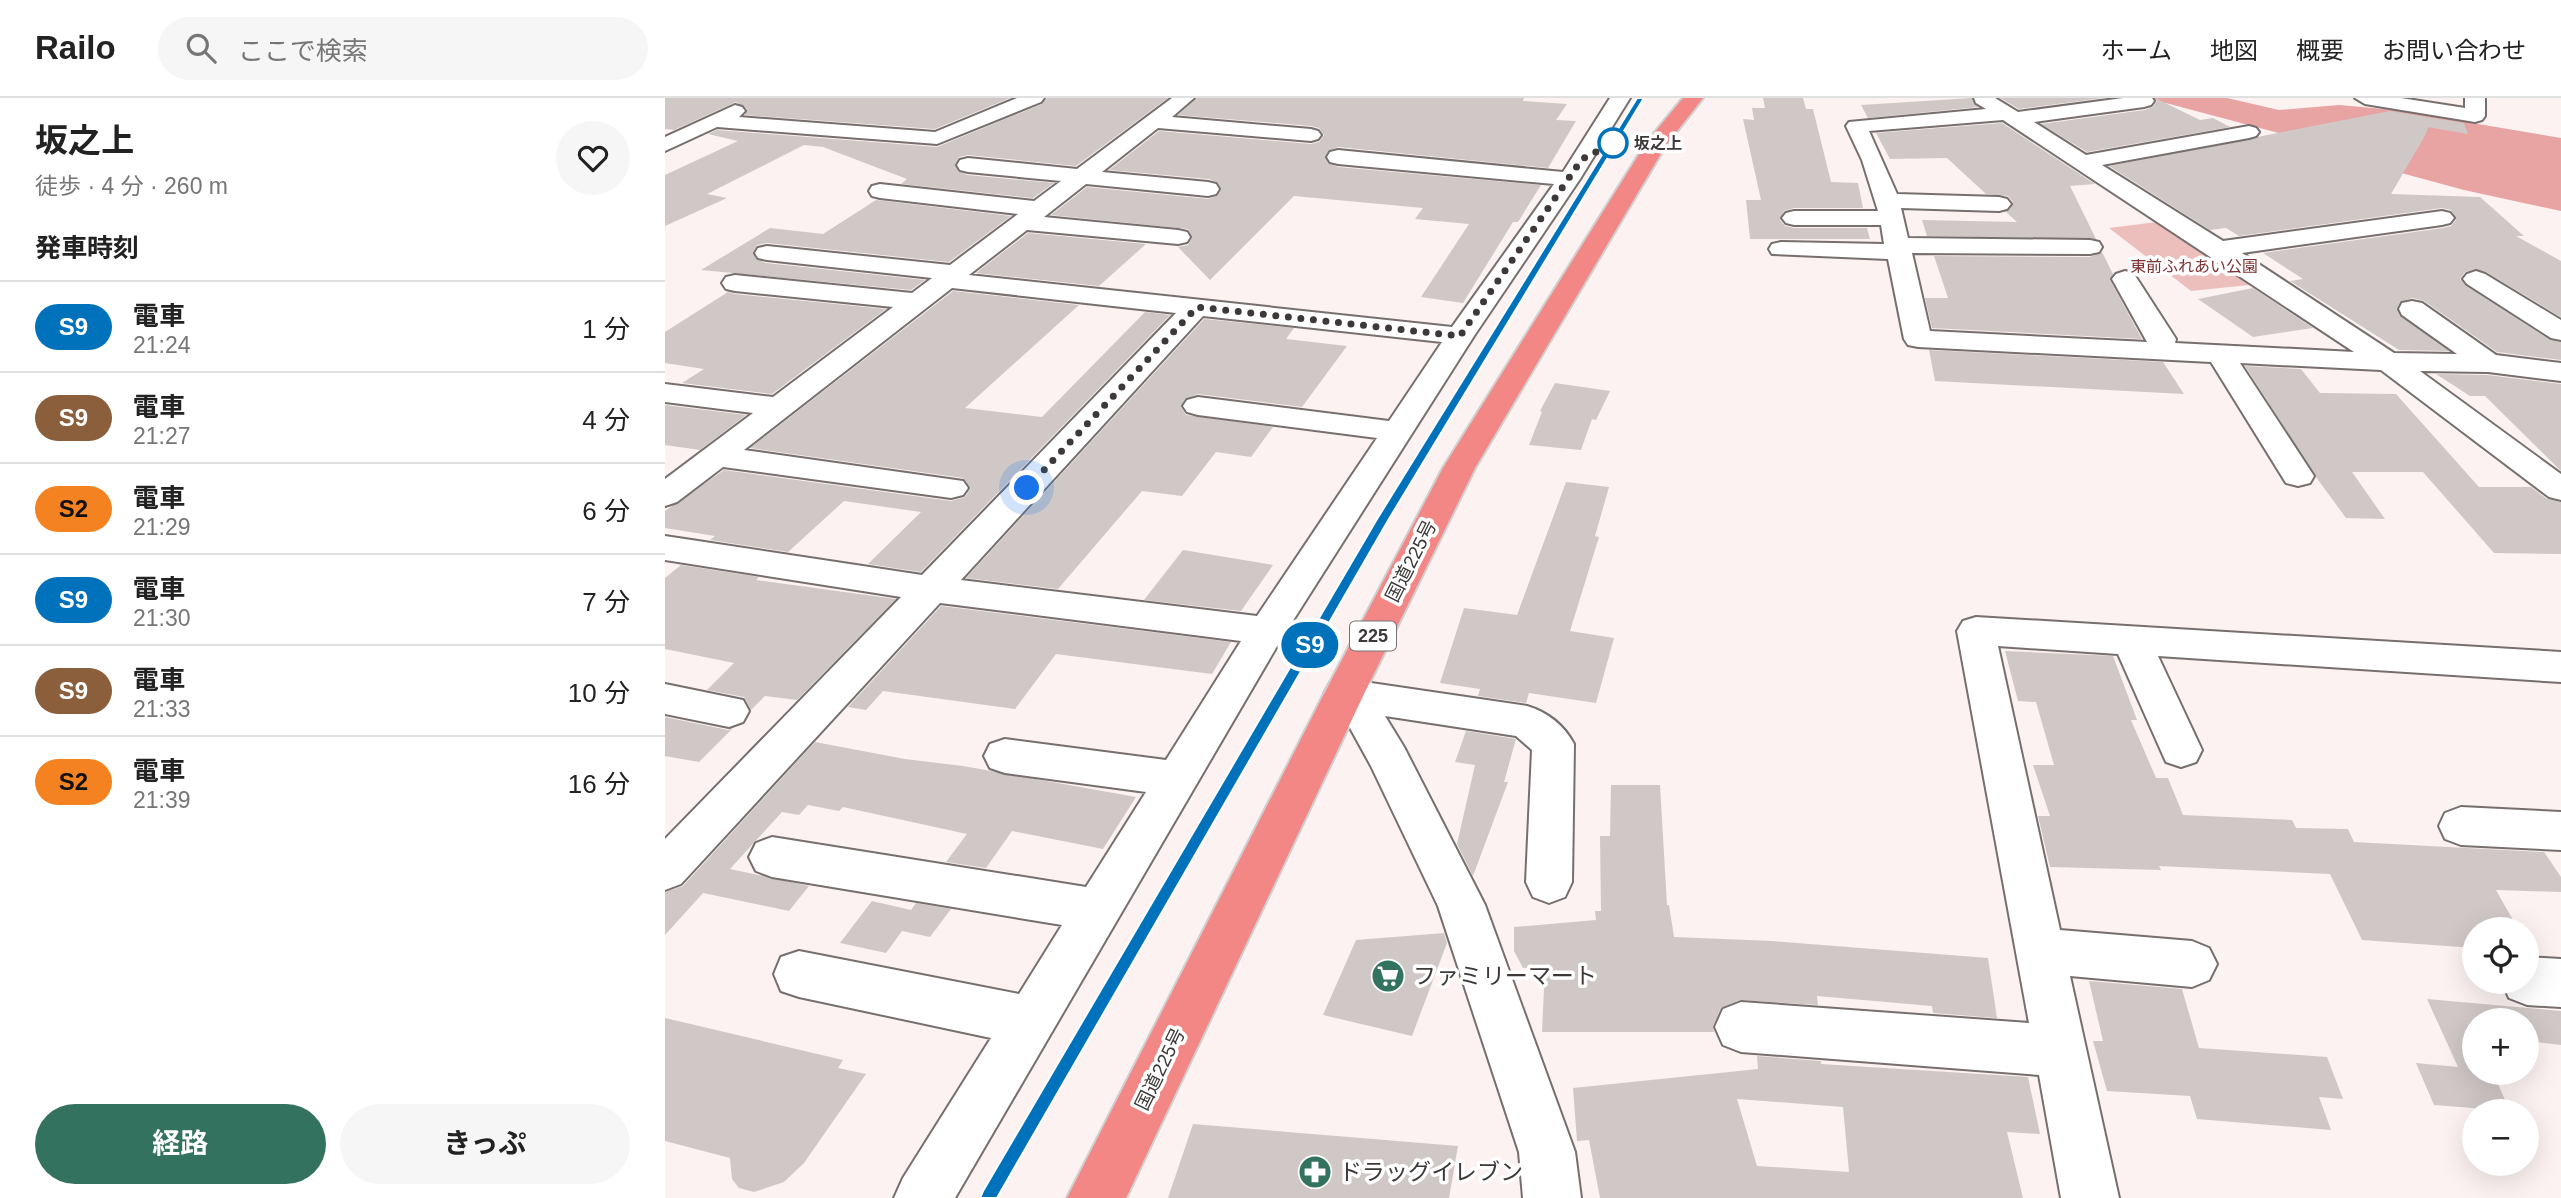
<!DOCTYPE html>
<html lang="ja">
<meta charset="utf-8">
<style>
body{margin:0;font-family:Arial,"Noto Sans JP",sans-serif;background:#f6f6f6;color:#222;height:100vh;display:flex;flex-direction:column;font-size:26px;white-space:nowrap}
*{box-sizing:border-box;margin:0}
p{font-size:23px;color:#767676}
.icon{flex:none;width:38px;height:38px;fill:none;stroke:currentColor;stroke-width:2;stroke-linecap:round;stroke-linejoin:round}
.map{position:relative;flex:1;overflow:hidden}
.panel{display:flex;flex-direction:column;background:#fff;width:665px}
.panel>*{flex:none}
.badge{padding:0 14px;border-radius:23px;font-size:24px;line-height:46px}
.controls{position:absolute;left:1797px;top:819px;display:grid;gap:14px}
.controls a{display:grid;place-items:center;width:77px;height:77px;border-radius:50%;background:#fff;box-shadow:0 7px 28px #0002;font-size:35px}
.you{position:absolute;width:35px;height:35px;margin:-18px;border:5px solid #fff;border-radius:50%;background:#1a73e8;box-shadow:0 0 0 10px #1a73e833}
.map>.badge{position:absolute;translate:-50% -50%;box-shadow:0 0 0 4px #fff}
h2{padding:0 35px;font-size:26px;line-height:63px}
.round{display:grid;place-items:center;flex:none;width:74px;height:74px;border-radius:37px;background:#f6f6f6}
.head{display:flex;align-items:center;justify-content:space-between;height:119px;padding:0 35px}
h1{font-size:33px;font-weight:700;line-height:52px}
.action{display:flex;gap:14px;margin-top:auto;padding:14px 35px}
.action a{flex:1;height:80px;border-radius:42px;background:#33725f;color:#fff;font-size:28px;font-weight:700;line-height:80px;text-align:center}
.action a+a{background:#f6f6f6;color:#222}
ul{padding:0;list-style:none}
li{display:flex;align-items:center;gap:21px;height:91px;padding:0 35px;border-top:2px solid #e0e0e0}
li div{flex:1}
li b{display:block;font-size:26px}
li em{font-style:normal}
li .badge{min-width:77px;font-weight:700;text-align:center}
header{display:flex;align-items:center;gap:42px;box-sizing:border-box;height:98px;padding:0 35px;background:#fff;border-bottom:2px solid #e0e0e0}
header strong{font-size:33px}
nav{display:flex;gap:38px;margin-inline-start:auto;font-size:24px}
.search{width:490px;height:63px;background:#f6f6f6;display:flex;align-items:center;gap:18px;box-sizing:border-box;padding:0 24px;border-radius:38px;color:#767676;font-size:26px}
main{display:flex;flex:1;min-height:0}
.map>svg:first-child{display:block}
.green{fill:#edbfbc}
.forest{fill:#e8a4a2}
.building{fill:#d0c8c7;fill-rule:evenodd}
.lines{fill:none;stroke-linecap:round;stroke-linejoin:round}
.minor-casing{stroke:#766f6e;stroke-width:4}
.highway-casing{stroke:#d0cfcf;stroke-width:4}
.minor{fill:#fff;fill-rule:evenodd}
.highway{fill:#f38786;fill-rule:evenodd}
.rail-far3-casing{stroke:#787372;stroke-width:5}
.rail-far2-casing{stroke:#787372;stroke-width:6}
.rail-far1-casing{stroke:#787372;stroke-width:8}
.rail-casing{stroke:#787372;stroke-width:10}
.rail-far3{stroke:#fff;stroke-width:3.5;stroke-dasharray:10;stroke-linecap:butt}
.rail-far2{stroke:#fff;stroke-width:4.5;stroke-dasharray:12;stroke-linecap:butt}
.rail-far1{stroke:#fff;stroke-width:5;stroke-dasharray:16;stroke-linecap:butt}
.rail{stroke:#fff;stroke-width:7;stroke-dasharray:20;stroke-linecap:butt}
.line{fill:#0072bc;stroke:#fff;stroke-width:2}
.walk{stroke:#3c3938;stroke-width:7;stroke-dasharray:0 12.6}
.stop-dot{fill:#fff;stroke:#0072bc;stroke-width:3.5}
.labels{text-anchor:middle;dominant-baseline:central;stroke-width:7;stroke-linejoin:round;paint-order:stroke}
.far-stop-label{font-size:16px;font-weight:bold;fill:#3c3938;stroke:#fff;text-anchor:start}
.far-park-label{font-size:16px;fill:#7e2f31;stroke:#fff}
.shield{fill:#fff;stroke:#767474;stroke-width:2}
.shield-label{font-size:18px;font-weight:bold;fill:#3c3938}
.street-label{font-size:19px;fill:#3c3938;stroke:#fff}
.near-poi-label{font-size:23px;fill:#3c3938;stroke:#fff;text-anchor:start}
</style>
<header>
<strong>Railo</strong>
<div class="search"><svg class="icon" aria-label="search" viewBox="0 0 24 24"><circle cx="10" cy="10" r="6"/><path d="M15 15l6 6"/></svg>ここで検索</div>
<nav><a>ホーム</a><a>地図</a><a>概要</a><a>お問い合わせ</a></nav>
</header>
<main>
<section class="panel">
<div class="head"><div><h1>坂之上</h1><p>徒歩 · 4 分 · 260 m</p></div><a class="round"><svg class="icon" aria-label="heart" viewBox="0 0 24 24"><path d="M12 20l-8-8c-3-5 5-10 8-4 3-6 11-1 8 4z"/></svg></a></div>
<h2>発車時刻</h2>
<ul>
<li><span class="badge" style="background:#0072bc;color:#fff">S9</span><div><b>電車</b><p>21:24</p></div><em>1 分</em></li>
<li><span class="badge" style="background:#8b5e3c;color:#fff">S9</span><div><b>電車</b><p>21:27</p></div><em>4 分</em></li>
<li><span class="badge" style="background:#f58220;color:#111">S2</span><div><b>電車</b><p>21:29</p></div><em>6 分</em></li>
<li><span class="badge" style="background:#0072bc;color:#fff">S9</span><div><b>電車</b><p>21:30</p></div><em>7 分</em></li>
<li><span class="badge" style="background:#8b5e3c;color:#fff">S9</span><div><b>電車</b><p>21:33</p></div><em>10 分</em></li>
<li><span class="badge" style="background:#f58220;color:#111">S2</span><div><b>電車</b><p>21:39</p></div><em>16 分</em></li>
</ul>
<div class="action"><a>経路</a><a>きっぷ</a></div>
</section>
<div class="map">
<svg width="1896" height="1100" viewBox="0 0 1896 1100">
<rect width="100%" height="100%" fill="#fbf2f1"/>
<!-- green -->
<path class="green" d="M 1500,123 L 1594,186 L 1526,193 L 1444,130 Z"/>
<!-- forest -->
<path class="forest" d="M 1482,0 L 1562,0 L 1614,12 L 1674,7 L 1730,12 L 1896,40 L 1896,113 L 1799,92 L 1681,60 L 1655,46 Z"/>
<!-- building -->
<g class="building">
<path d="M 0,0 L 345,0 L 270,31 L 80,17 L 82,11 L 71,4 L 9,32 L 0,31 Z"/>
<path d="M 382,0 L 503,0 L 411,68 L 303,57 L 294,59 L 290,66 L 293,73 L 302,77 L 389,85 L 368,100 L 236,86 L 242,81 L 158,49 L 139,47 L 42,96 L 62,100 L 0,128 L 0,77 L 73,43 L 43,36 L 52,32 L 272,49 L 377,6 Z"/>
<path d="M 532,0 L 859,0 L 858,3 L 902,6 L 891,22 L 911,23 L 883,70 L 673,49 L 663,53 L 660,58 L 663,65 L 673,69 L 876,87 L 853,124 L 848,124 L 798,205 L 756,199 L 804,126 L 750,121 L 758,110 L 629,98 L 545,182 L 513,149 L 523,147 L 527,140 L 523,131 L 386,117 L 422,89 L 543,101 L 553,97 L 556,92 L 553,85 L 544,81 L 444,72 L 494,33 L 646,46 L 654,44 L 659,37 L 654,30 L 646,28 L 513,17 Z"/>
<path d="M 1098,0 L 1138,0 L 1141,11 L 1148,11 L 1166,84 L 1193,85 L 1198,110 L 1129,110 L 1119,113 L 1115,122 L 1120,128 L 1129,130 L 1202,130 L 1205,141 L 1085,141 L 1081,102 L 1096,102 L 1078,21 L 1089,22 L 1087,10 L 1100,10 Z"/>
<path d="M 1307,0 L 1313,9 L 1203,20 L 1196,7 Z"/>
<path d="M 1335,0 L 1438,0 L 1354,11 Z"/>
<path d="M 1490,0 L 1535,22 L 1548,20 L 1565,29 L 1422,54 L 1376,26 L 1480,12 L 1488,9 L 1492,3 Z"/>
<path d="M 1725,13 L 1799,25 L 1803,36 L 1763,29 L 1761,36 L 1726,96 L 1815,99 L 1859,138 L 1851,138 L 1896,163 L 1896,219 L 1821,174 L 1810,171 L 1800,174 L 1795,181 L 1801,188 L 1885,242 L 1896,244 L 1896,262 L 1832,254 L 1759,203 L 1748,200 L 1735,204 L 1732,210 L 1735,218 L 1784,253 L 1734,252 L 1625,183 L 1638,181 L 1598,155 L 1778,130 L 1786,128 L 1791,122 L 1786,112 L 1777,110 L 1574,138 L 1561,130 L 1545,132 L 1444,68 Z"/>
<path d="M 1337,25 L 1430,86 L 1405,88 L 1431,141 L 1262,138 L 1257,122 L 1352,124 L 1341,114 L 1348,104 L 1343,98 L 1321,96 L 1282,60 L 1225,61 L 1211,35 Z"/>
<path d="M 211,102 L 346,118 L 284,164 L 102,145 L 92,147 L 88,154 L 91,161 L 101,165 L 260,182 L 246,192 L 36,172 L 105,130 L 158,136 Z"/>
<path d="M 363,135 L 481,146 L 434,188 L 311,175 Z"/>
<path d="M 1437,154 L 1448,176 L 1445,182 L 1477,241 L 1267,230 L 1260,200 L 1283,200 L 1269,158 L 1425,159 Z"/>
<path d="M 1588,190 L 1648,230 L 1588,239 L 1533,201 Z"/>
<path d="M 288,193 L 414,207 L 300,310 L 377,319 L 480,214 L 505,217 L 256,474 L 203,466 L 256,414 L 179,403 L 123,454 L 45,442 L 50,438 L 0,430 L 0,413 L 59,372 L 286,403 L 300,399 L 306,390 L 298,380 L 85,350 Z"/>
<path d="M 63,194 L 70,196 L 221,211 L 107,296 L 17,285 L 39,271 L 0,265 L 0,234 Z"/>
<path d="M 539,221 L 629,230 L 621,241 L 682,248 L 637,309 L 533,296 L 520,301 L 516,309 L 521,317 L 608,329 L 586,359 L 551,354 L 517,398 L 477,393 L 393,491 L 301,480 Z"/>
<path d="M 1264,252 L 1498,264 L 1519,296 L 1270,283 Z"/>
<path d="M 1580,268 L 1636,271 L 1655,295 L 1731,296 L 1814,389 L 1866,389 L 1882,401 L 1896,404 L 1896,456 L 1829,455 L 1758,374 L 1687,374 L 1720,421 L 1681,420 L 1651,379 Z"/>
<path d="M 1771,276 L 1823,277 L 1896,286 L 1896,373 L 1820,298 L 1805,298 Z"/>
<path d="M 890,285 L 945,293 L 931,322 L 927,321 L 916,352 L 864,347 L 877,314 L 875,313 Z"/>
<path d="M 0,307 L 81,317 L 35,352 L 0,347 Z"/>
<path d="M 901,384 L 944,389 L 930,438 L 934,439 L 905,533 L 949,540 L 931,605 L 864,595 L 861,605 L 813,598 L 815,591 L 775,585 L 799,510 L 852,517 Z"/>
<path d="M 518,452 L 608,467 L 576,513 L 479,502 Z"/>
<path d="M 16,467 L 94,479 L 91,482 L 231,501 L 132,602 L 100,598 L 86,612 L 79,599 L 42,592 L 69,565 L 0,551 L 0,480 Z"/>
<path d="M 276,508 L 566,544 L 547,576 L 391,556 L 350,611 L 218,593 L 201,612 L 183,609 Z"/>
<path d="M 1340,553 L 1448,558 L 1472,622 L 1466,622 L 1491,680 L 1503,680 L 1518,717 L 1627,722 L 1631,730 L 1683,731 L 1689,744 L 1879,754 L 1896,779 L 1896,794 L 1831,792 L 1853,831 L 1810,831 L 1810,850 L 1697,842 L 1665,776 L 1494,768 L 1496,772 L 1385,769 L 1373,718 L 1385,718 L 1368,667 L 1389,667 L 1371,604 L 1353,603 Z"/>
<path d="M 0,619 L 63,632 L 68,630 L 34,664 L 0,658 Z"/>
<path d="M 801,633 L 851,641 L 839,684 L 843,684 L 808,778 L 792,746 L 810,667 L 790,664 Z"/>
<path d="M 150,644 L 240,661 L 298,668 L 471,699 L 438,751 L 347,733 L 321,770 L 281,764 L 302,736 L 178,709 L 174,713 L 143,707 L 134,717 L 117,714 L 65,771 L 144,788 L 124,813 L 38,795 L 0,837 L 0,794 L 18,788 Z"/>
<path d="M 946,687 L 995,687 L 1002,807 L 1004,807 L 1009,839 L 1107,843 L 1323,860 L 1332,920 L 1268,915 L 1267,908 L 1152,898 L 1153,907 L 1075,902 L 1056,910 L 1048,928 L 1049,934 L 877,934 L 880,868 L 858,870 L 849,853 L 849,829 L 931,822 L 930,813 L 936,813 L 935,738 L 945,738 Z"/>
<path d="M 207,803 L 246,812 L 251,805 L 286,811 L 265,839 L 237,833 L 221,855 L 175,845 Z"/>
<path d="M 779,835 L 782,845 L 747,938 L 658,917 L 691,842 Z"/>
<path d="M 1424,883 L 1517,891 L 1534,950 L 1662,959 L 1678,1001 L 1654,999 L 1666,1032 L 1532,1021 L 1525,998 L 1442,993 L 1428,943 L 1438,943 Z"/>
<path d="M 1762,901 L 1896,913 L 1896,947 L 1862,943 L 1862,922 L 1810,922 L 1810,975 L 1828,975 L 1845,1013 L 1769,1007 L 1751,965 L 1793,969 Z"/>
<path d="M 0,920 L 178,962 L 173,970 L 201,976 L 139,1065 L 119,1084 L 89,1094 L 74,1090 L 67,1081 L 65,1060 L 0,1043 Z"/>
<path d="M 1092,958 L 1156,963 L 1156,966 L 1363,979 L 1375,1036 L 1342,1034 L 1358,1100 L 935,1100 L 924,1042 L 912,1043 L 908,990 L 1093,971 ZM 1072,1001 L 1178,1009 L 1184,1074 L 1092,1068 Z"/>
<path d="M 528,1026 L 793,1048 L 784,1100 L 503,1100 Z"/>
</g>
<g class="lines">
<defs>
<g id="minor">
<path d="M 352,0 L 379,0 L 376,4 L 272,46 L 52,29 L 0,53 L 0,39 L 70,7 L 77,9 L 80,13 L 74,19 L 270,34 Z"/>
<path d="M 507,0 L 529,0 L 507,19 L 646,31 L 653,33 L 656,37 L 653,41 L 646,43 L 493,30 L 437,74 L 543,84 L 551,86 L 554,91 L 551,96 L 543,98 L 421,86 L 379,119 L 513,132 L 522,134 L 525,139 L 522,144 L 513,146 L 362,132 L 304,177 L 787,229 L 889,86 L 673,66 L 665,64 L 662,59 L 665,54 L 673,52 L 898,74 L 945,0 L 965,0 L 915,81 L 809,238 L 615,543 L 290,1100 L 229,1100 L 238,1080 L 326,940 L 134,899 L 116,893 L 109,876 L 116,859 L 134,853 L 354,896 L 397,827 L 107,779 L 91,773 L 84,759 L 91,745 L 107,739 L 421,789 L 481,694 L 340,675 L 325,670 L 319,658 L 325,646 L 340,641 L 501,662 L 576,543 L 275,505 L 16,786 L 0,792 L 0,741 L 236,499 L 0,462 L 0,438 L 257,477 L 511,215 L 287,190 L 79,352 L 298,383 L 303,390 L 298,397 L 286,400 L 58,369 L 12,404 L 0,408 L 0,381 L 88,315 L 0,304 L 0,286 L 108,299 L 228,209 L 70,193 L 61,191 L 57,185 L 61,179 L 70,177 L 247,195 L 267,180 L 102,162 L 93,160 L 90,155 L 93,150 L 102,148 L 285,167 L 353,116 L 215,100 L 207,98 L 204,93 L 207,88 L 215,86 L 369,103 L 396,83 L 303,74 L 295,72 L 292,67 L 295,62 L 303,60 L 412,71 ZM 538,218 L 777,244 L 724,323 L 533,299 L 522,302 L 518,308 L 522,314 L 533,317 L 712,340 L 592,518 L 296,482 Z"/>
<path d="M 1309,0 L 1330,0 L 1353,14 L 1458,0 L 1487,0 L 1489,3 L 1486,7 L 1479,9 L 1369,24 L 1421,57 L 1584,28 L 1591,30 L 1594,34 L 1591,38 L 1584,40 L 1437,67 L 1558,143 L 1777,113 L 1785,115 L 1789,120 L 1785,125 L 1777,127 L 1577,155 L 1729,255 L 1792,256 L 1737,217 L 1734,211 L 1737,205 L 1747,203 L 1757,205 L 1831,257 L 1896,265 L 1896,283 L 1823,274 L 1755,273 L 1896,376 L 1896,402 L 1884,399 L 1716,272 L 1575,265 L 1649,378 L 1645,385 L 1633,388 L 1621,385 L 1546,264 L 1253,249 L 1243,247 L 1239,241 L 1223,161 L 1107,156 L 1104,151 L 1107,146 L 1116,144 L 1219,146 L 1216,127 L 1129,127 L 1121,125 L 1117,120 L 1121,115 L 1129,113 L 1213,113 L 1197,62 L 1181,28 L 1184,24 L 1321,11 L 1311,5 ZM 1338,22 L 1689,254 L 1510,245 L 1511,241 L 1469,176 L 1460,173 L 1451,176 L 1447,181 L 1482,244 L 1265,233 L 1247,155 L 1425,156 L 1434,154 L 1437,149 L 1434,144 L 1425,142 L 1243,140 L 1236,110 L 1334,113 L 1342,111 L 1346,106 L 1342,101 L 1334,99 L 1232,96 L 1204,33 Z"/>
<path d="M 1690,0 L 1736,0 L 1800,10 L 1800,0 L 1820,0 L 1820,18 L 1817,22 L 1810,24 L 1700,6 Z"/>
<path d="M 1811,173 L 1820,176 L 1896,222 L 1896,242 L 1886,240 L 1802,186 L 1798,181 L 1802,176 Z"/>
<path d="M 1311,519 L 1896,554 L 1896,584 L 1493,558 L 1537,652 L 1531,664 L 1516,669 L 1501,664 L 1453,556 L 1333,548 L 1395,832 L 1527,843 L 1544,850 L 1552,866 L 1544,882 L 1527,889 L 1405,878 L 1454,1100 L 1396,1100 L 1374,977 L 1076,954 L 1058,947 L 1050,929 L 1058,911 L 1076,904 L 1364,925 L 1292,533 L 1298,523 Z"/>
<path d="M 679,581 L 862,608 C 882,614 899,627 909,646 L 907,784 L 900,799 L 884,805 L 868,799 L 861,784 L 867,652 L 851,638 L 720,618 L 739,649 L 820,807 L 910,1054 L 916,1100 L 858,1100 L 854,1054 L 773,808 L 706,668 L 684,628 L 659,596 L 665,585 Z"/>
<path d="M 0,586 L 78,602 L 84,613 L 78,624 L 64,629 L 0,616 Z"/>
<path d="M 1796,709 L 1896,714 L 1896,752 L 1796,747 L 1780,741 L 1774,728 L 1780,715 Z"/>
<path d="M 1862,859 L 1896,861 L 1896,909 L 1862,907 L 1844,900 L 1837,884 L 1862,884 Z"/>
</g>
<path id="highway" d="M 1018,0 L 1038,0 L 1001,47 L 810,370 L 699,596 L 461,1100 L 402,1100 L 659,596 L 778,370 L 981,45 Z"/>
</defs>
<!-- minor casing -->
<use href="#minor" class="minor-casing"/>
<!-- highway casing -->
<use href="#highway" class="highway-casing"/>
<!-- minor -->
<use href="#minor" class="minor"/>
<!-- highway -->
<use href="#highway" class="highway"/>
<defs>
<path id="rail-far3" d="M 867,177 L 975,0"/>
<path id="rail-far2" d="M 727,407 L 868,175"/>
<path id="rail-far1" d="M 552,708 L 728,405"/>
<path id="rail" d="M 325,1100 L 553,706"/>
</defs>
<!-- rail-far3 casing -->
<use href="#rail-far3" class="rail-far3-casing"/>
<!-- rail-far2 casing -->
<use href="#rail-far2" class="rail-far2-casing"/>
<!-- rail-far1 casing -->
<use href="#rail-far1" class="rail-far1-casing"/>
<!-- rail casing -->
<use href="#rail" class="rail-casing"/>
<!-- rail-far3 -->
<use href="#rail-far3" class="rail-far3"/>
<!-- rail-far2 -->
<use href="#rail-far2" class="rail-far2"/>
<!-- rail-far1 -->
<use href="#rail-far1" class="rail-far1"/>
<!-- rail -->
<use href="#rail" class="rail"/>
</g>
<!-- line -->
<path class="line" d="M 972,0 L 979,0 L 724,421 L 332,1100 L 315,1100 L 318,1093 L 712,421 Z"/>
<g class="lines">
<!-- walk -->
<path class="walk" d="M 362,390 L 532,209 L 795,238 L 917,61 L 948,45"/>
</g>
<!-- icons -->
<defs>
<symbol id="supermarket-disc" viewBox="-11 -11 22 22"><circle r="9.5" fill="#33725f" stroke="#fff"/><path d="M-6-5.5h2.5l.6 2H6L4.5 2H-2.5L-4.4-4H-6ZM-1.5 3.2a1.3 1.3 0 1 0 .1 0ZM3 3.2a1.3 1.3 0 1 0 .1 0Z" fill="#fff"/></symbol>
<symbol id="pharmacy-disc" viewBox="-11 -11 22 22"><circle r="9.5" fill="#33725f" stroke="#fff"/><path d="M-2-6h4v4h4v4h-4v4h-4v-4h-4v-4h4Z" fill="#fff"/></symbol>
</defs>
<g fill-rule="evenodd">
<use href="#supermarket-disc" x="704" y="859" width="38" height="38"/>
<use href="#pharmacy-disc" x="631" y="1055" width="38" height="38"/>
</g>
<!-- markers -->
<circle class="stop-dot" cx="948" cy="45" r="14"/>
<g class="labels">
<!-- far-stop labels -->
<g class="far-stop-label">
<text x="969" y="45">坂之上</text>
</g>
<!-- far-park labels -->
<g class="far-park-label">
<text x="1529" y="168">東前ふれあい公園</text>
</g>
<!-- shield labels -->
<rect class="shield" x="685" y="523.5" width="46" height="29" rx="5"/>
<g class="shield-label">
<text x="708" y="538">225</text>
</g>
<!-- street labels -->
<g class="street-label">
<text transform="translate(746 463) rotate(-63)">国道225号</text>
<text transform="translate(495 971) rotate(-64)">国道225号</text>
</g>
<!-- near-poi labels -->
<g class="near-poi-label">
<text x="748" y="878">ファミリーマート</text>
<text x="674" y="1074">ドラッグイレブン</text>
</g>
</g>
</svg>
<div class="controls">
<a><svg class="icon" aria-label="locate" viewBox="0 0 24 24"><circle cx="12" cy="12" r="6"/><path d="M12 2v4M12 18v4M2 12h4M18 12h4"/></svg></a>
<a>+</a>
<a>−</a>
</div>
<div class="you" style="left:362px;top:390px"></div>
<b class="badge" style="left:645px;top:547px;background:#0072bc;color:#fff">S9</b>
</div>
</main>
